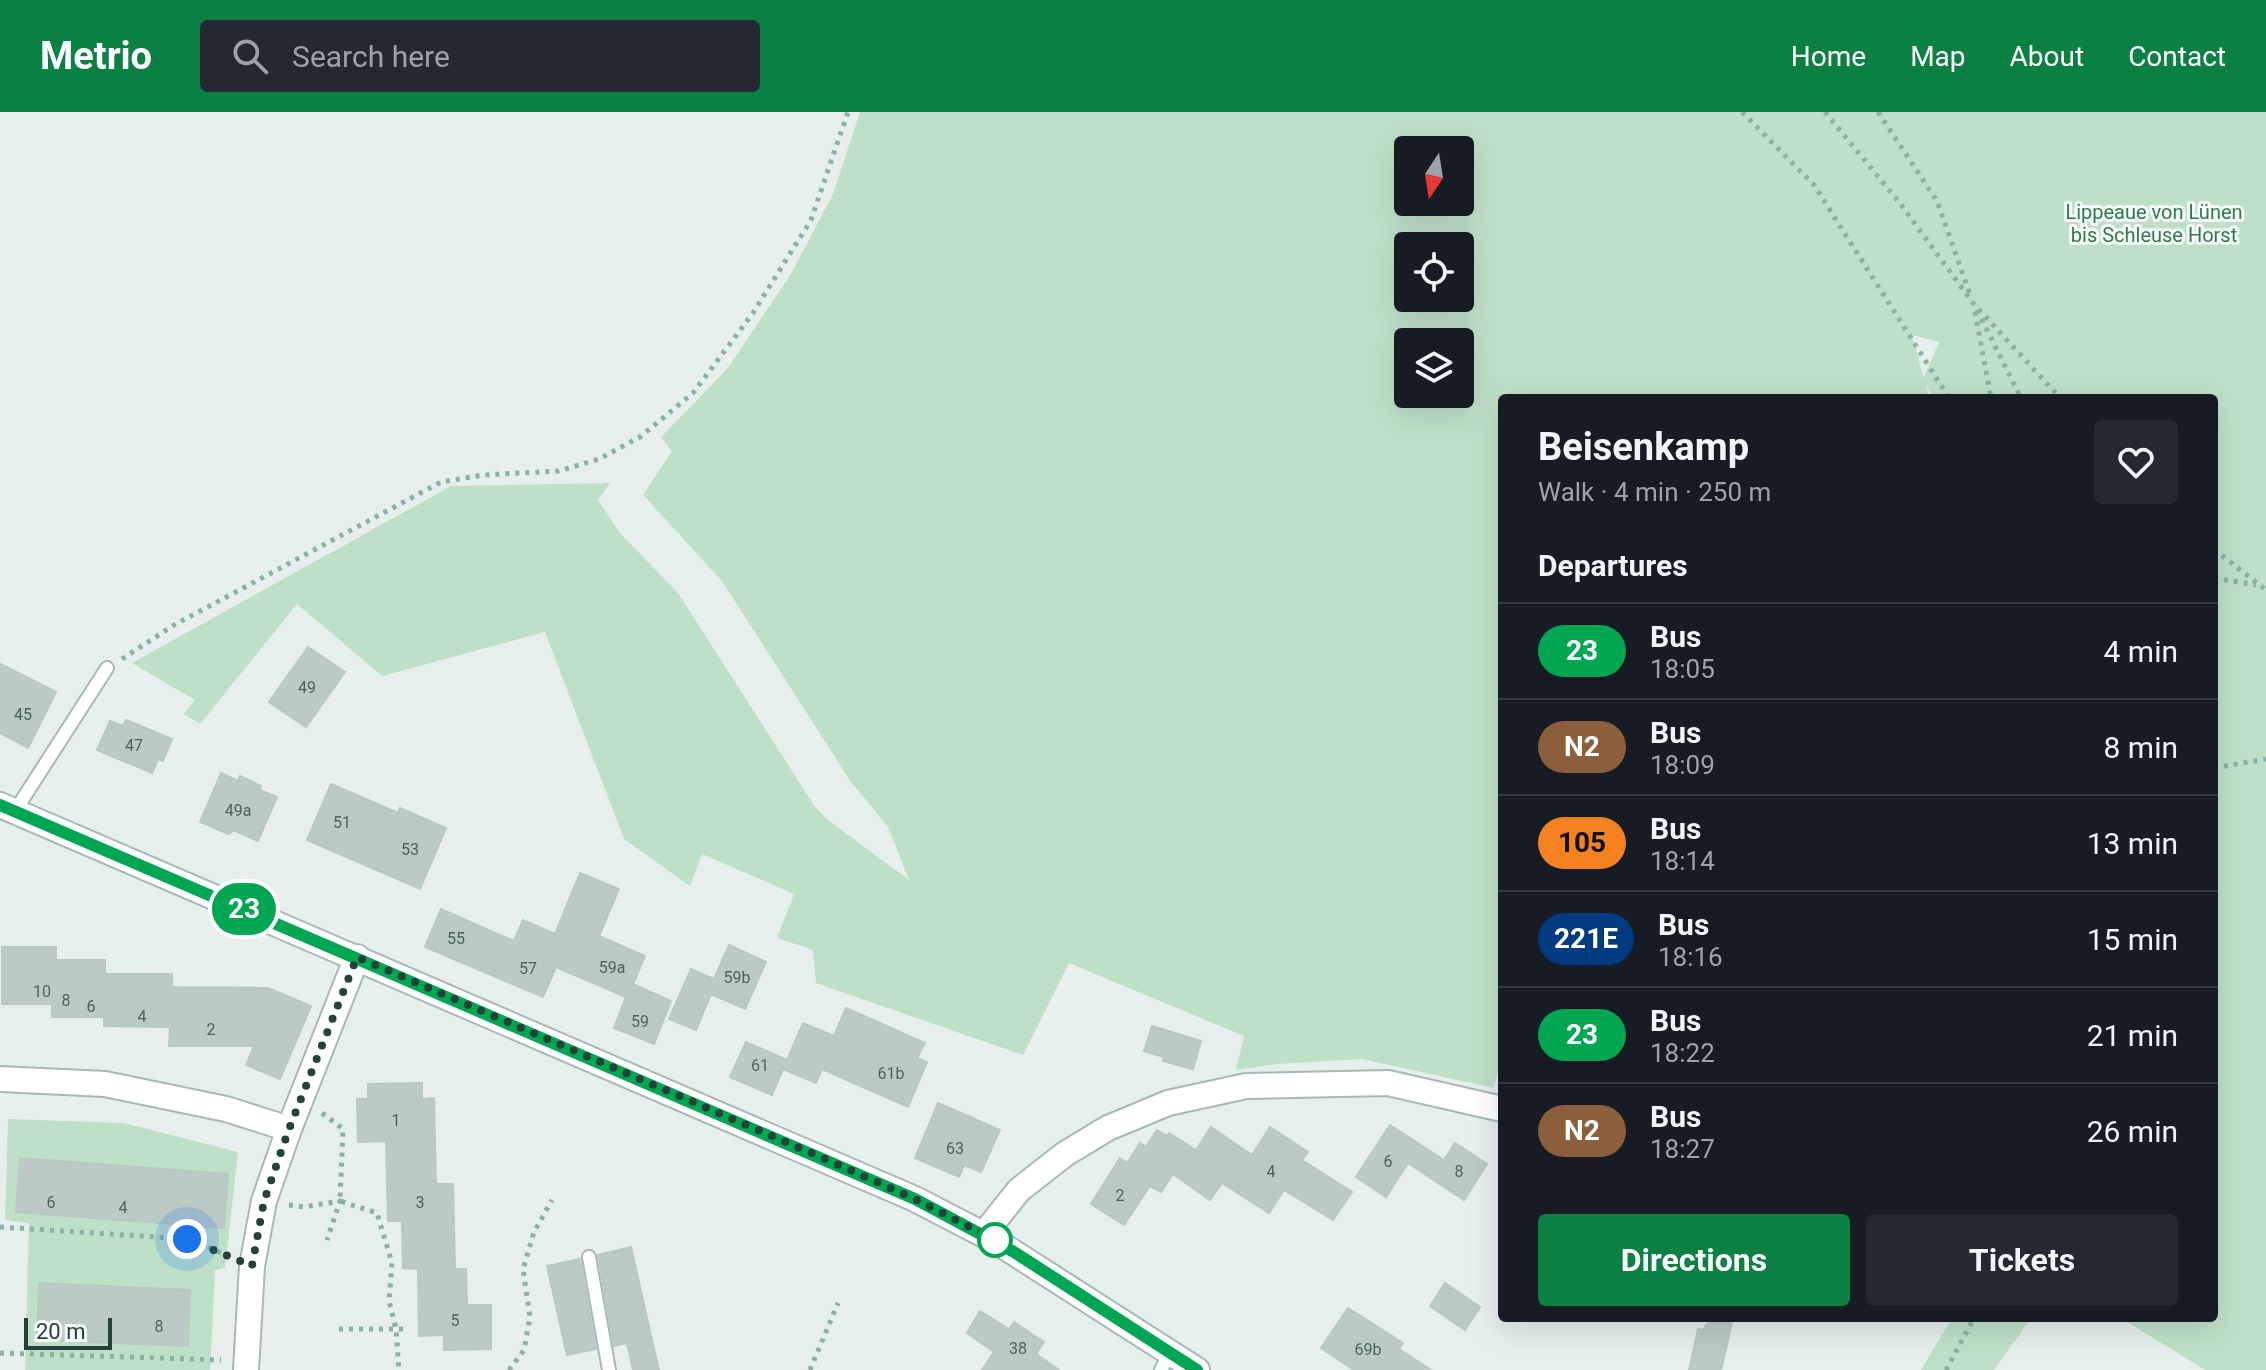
<!DOCTYPE html>
<meta charset="utf-8">
<style>
body{margin:0;font-family:Roboto,sans-serif;background:#242831;color:#f1f3f6;height:100vh;display:flex;flex-direction:column;font-size:30px;white-space:nowrap}
*{box-sizing:border-box;margin:0}
p{font-size:26px;color:#9ea1a6}
.icon{flex:none;width:44px;height:44px;fill:none;stroke:currentColor;stroke-width:2;stroke-linecap:round;stroke-linejoin:round}
.map{position:relative;flex:1;overflow:hidden}
.drawer{position:absolute;left:1498px;top:282px;width:720px;height:928px;display:flex;flex-direction:column;background:#171b24;border-radius:8px;box-shadow:0 8px 32px #0002}
.drawer>*{flex:none}
.badge{padding:0 16px;border-radius:26px;font-size:28px;line-height:52px}
.needle{width:52px;rotate:192deg}
.buttons{position:absolute;left:1394px;top:24px;display:grid;gap:16px}
.buttons a{display:grid;place-items:center;width:80px;height:80px;border-radius:8px;background:#171b24;box-shadow:0 8px 32px #0002;font-size:40px}
.scale{position:absolute;left:24px;bottom:20px;width:88px;box-sizing:border-box;padding-left:8px;border:4px solid #24423a;border-top:0;font-size:22px;line-height:28px;white-space:nowrap;color:#24423a;-webkit-text-stroke:6px #f7fbf9;paint-order:stroke}
.you{position:absolute;width:40px;height:40px;margin:-20px;border:6px solid #fff;border-radius:50%;background:#1a73e8;box-shadow:0 0 0 12px #1a73e833}
.map>.badge{position:absolute;translate:-50% -50%;box-shadow:0 0 0 4px #fff}
h2{padding:0 40px;font-size:30px;line-height:72px}
.round{display:grid;place-items:center;flex:none;width:84px;height:84px;border-radius:8px;background:#242831}
.summary{display:flex;align-items:center;justify-content:space-between;height:136px;padding:0 40px}
h1{font-size:38px;font-weight:700;line-height:60px}
.cta{display:flex;gap:16px;margin-top:auto;padding:16px 40px}
.cta a{flex:1;height:92px;border-radius:8px;background:#0b8043;color:#fff;font-size:32px;font-weight:700;line-height:92px;text-align:center}
.cta a+a{background:#242831;color:#f1f3f6}
ul{padding:0;list-style:none}
li{display:flex;align-items:center;gap:24px;height:96px;padding:0 40px;border-top:2px solid #363941}
li div{flex:1}
li b{display:block;font-size:30px}
li em{font-style:normal}
li .badge{min-width:88px;font-weight:700;text-align:center}
header{display:flex;align-items:center;gap:48px;box-sizing:border-box;height:112px;padding:0 40px;background:#0b8043;color:#fff}
header strong{font-size:38px}
nav{display:flex;gap:44px;margin-inline-start:auto;font-size:28px}
.search{width:560px;height:72px;background:#242831;display:flex;align-items:center;gap:20px;box-sizing:border-box;padding:0 28px;border-radius:8px;color:#9ea1a6;font-size:30px}
.map>svg:first-child{display:block}
.green{fill:#bfe0c8;fill-rule:evenodd}
.building{fill:#bbcac4;stroke:#b8c9c2;stroke-width:2}
.lines{fill:none;stroke-linecap:round;stroke-linejoin:round}
.service-casing{stroke:#a8b8b2;stroke-width:16}
.minor-casing{stroke:#a8b8b2;stroke-width:28}
.tertiary-casing{stroke:#a8b8b2;stroke-width:28}
.path{stroke:#86b3a5;stroke-width:5;stroke-dasharray:4 6;stroke-linecap:butt}
.service{stroke:#fff;stroke-width:12}
.minor{stroke:#fff;stroke-width:24}
.tertiary{stroke:#fff;stroke-width:24}
.line-casing{stroke:#fff;stroke-width:18}
.line{stroke:#00a651;stroke-width:12}
.walk{stroke:#24423a;stroke-width:8;stroke-dasharray:0 14.4}
.stop-dot{fill:#fff;stroke:#00a651;stroke-width:4}
.labels{text-anchor:middle;dominant-baseline:central;stroke-width:6;stroke-linejoin:round;paint-order:stroke}
.number-label{font-size:16px;fill:#4a645c}
.park-label{font-size:20px;fill:#2d7a4b;stroke:#f7fbf9}
</style>
<header>
<strong>Metrio</strong>
<div class="search"><svg class="icon" aria-label="search" viewBox="0 0 24 24"><circle cx="10" cy="10" r="6"/><path d="M15 15l6 6"/></svg>Search here</div>
<nav><a>Home</a><a>Map</a><a>About</a><a>Contact</a></nav>
</header>
<div class="map">
<svg width="2266" height="1258" viewBox="0 0 2266 1258">
<rect width="100%" height="100%" fill="#e6efeb"/>
<!-- green -->
<g class="green">
<path d="M 860,0 L 2266,0 L 2266,1258 L 2205,1258 L 2121,1206 L 2214,1206 L 2214,286 L 1933,286 L 1926,272 L 1929,286 L 1502,286 L 1502,940 L 1494,976 L 1362,947 L 1277,952 L 1236,958 L 1244,924 L 1069,851 L 1023,943 L 816,871 L 813,838 L 777,826 L 794,782 L 702,742 L 690,774 L 624,727 L 545,520 L 382,564 L 297,492 L 200,612 L 184,602 L 195,588 L 132,551 L 451,374 L 610,371 L 598,388 L 619,420 L 678,481 L 815,695 L 828,708 L 909,768 L 888,715 L 851,670 L 722,469 L 643,383 L 672,339 L 661,325 L 728,256 L 791,162 L 833,82 ZM 1408,38 L 1460,38 L 1460,90 L 1408,90 ZM 1408,134 L 1460,134 L 1460,186 L 1408,186 ZM 1912,223 L 1939,230 L 1924,265 L 1923,264 ZM 1408,230 L 1460,230 L 1460,282 L 1408,282 Z"/>
<path d="M 8,1007 L 124,1011 L 238,1040 L 225,1156 L 215,1158 L 210,1258 L 25,1258 L 29,1111 L 5,1108 Z"/>
<path d="M 1952,1206 L 2031,1206 L 1994,1258 L 1921,1258 Z"/>
</g>
<!-- building -->
<g class="building">
<path d="M 308,535 L 345,560 L 306,615 L 269,590 Z"/>
<path d="M 0,552 L 56,580 L 28,636 L 0,621 Z"/>
<path d="M 126,608 L 172,627 L 163,649 L 158,647 L 152,661 L 97,638 L 110,609 L 123,614 Z"/>
<path d="M 221,661 L 238,669 L 240,664 L 261,674 L 260,678 L 277,685 L 258,729 L 234,718 L 229,722 L 200,710 Z"/>
<path d="M 331,672 L 398,701 L 400,696 L 446,716 L 420,777 L 307,728 Z"/>
<path d="M 580,761 L 619,777 L 599,824 L 645,844 L 633,872 L 671,889 L 654,932 L 614,916 L 626,885 L 556,855 L 543,885 L 425,835 L 441,797 L 514,829 L 523,808 L 555,822 Z"/>
<path d="M 729,833 L 766,850 L 745,897 L 711,882 L 696,918 L 669,907 L 691,857 L 714,867 Z"/>
<path d="M 2,835 L 56,835 L 56,848 L 105,848 L 105,862 L 172,862 L 172,875 L 268,876 L 311,894 L 280,967 L 246,953 L 254,934 L 169,934 L 170,915 L 104,914 L 104,905 L 52,905 L 52,892 L 2,892 Z"/>
<path d="M 846,896 L 925,931 L 917,946 L 927,950 L 908,995 L 822,957 L 816,971 L 783,957 L 772,983 L 730,965 L 746,930 L 787,948 L 803,911 L 834,924 Z"/>
<path d="M 1152,914 L 1201,929 L 1193,957 L 1163,949 L 1164,945 L 1144,939 Z"/>
<path d="M 422,971 L 422,987 L 434,986 L 436,1072 L 453,1072 L 455,1157 L 466,1157 L 467,1193 L 491,1193 L 491,1237 L 444,1238 L 444,1223 L 419,1224 L 418,1157 L 403,1156 L 402,1109 L 388,1109 L 386,1029 L 358,1030 L 357,987 L 368,987 L 368,972 Z"/>
<path d="M 938,991 L 1000,1018 L 981,1060 L 964,1053 L 959,1065 L 915,1046 Z"/>
<path d="M 1390,1013 L 1444,1048 L 1455,1031 L 1487,1052 L 1464,1088 L 1408,1051 L 1386,1085 L 1356,1065 Z"/>
<path d="M 1211,1015 L 1252,1043 L 1270,1015 L 1308,1040 L 1302,1048 L 1352,1080 L 1333,1108 L 1284,1078 L 1269,1101 L 1222,1071 L 1210,1088 L 1173,1062 L 1161,1080 L 1150,1074 L 1124,1113 L 1091,1092 L 1120,1046 L 1127,1051 L 1140,1031 L 1146,1035 L 1157,1018 L 1167,1024 L 1169,1021 L 1196,1038 Z"/>
<path d="M 20,1046 L 228,1062 L 224,1116 L 16,1100 Z"/>
<path d="M 631,1135 L 652,1228 L 659,1258 L 633,1258 L 627,1231 L 614,1234 L 598,1143 Z"/>
<path d="M 580,1147 L 596,1237 L 567,1243 L 547,1154 Z"/>
<path d="M 39,1171 L 190,1178 L 188,1234 L 37,1228 Z"/>
<path d="M 1445,1171 L 1480,1195 L 1465,1218 L 1430,1194 Z"/>
<path d="M 1348,1196 L 1403,1231 L 1399,1237 L 1431,1258 L 1354,1258 L 1321,1236 Z"/>
<path d="M 980,1199 L 1009,1217 L 1014,1210 L 1044,1230 L 1036,1242 L 1059,1258 L 982,1258 L 994,1240 L 967,1221 Z"/>
<path d="M 1711,1206 L 1733,1206 L 1721,1258 L 1689,1258 L 1698,1217 L 1703,1218 Z"/>
</g>
<g class="lines">
<defs>
<g id="service">
<path d="M 15,699 L 107,556"/>
<path d="M 589,1145 L 609,1258"/>
<path d="M 1161,1258 L 1170,1240"/>
</g>
<g id="minor">
<path d="M 0,967 L 105,972 L 226,997 L 289,1017"/>
<path d="M 984,1122 L 1019,1078 L 1065,1042 L 1108,1016 L 1168,991 L 1246,974 L 1388,971 L 1502,997"/>
<path d="M 246,1258 L 252,1154 L 264,1089 L 289,1017 L 357,845"/>
</g>
<path id="tertiary" d="M 0,693 L 915,1087 L 994,1128 L 1197,1258"/>
</defs>
<!-- service casing -->
<use href="#service" class="service-casing"/>
<!-- minor casing -->
<use href="#minor" class="minor-casing"/>
<!-- tertiary casing -->
<use href="#tertiary" class="tertiary-casing"/>
<!-- path -->
<g class="path">
<path d="M 1742,0 L 1814,73 L 1949,286"/>
<path d="M 1825,0 L 1899,90 L 1973,191 L 2060,286"/>
<path d="M 1878,0 L 1937,89 L 1971,185"/>
<path d="M 1977,198 L 2021,286"/>
<path d="M 1975,200 L 1991,286"/>
<path d="M 2214,437 L 2266,478"/>
<path d="M 2214,466 L 2256,473"/>
<path d="M 122,547 L 174,513 L 441,370 L 483,363 L 559,359 L 599,347 L 640,325 L 693,281 L 753,201 L 811,108 L 848,0"/>
<path d="M 2214,656 L 2266,647"/>
<path d="M 322,1001 L 343,1017 L 340,1089 L 377,1101 L 392,1151 L 389,1189 L 396,1217 L 399,1258"/>
<path d="M 289,1093 L 304,1095 L 340,1089 L 327,1128"/>
<path d="M 0,1115 L 187,1127 L 229,1144"/>
<path d="M 339,1217 L 408,1217"/>
<path d="M 0,1241 L 221,1248"/>
<path d="M 509,1258 L 524,1238 L 530,1205 L 523,1157 L 534,1120 L 552,1088"/>
<path d="M 810,1258 L 838,1191"/>
<path d="M 1946,1258 L 1974,1206"/>
</g>
<!-- service -->
<use href="#service" class="service"/>
<!-- minor -->
<use href="#minor" class="minor"/>
<!-- tertiary -->
<use href="#tertiary" class="tertiary"/>
</g>
<g class="lines">
<defs>
<path id="line" d="M 0,693 L 915,1087 L 1014,1140 L 1197,1258"/>
</defs>
<!-- line casing -->
<use href="#line" class="line-casing"/>
<!-- line -->
<use href="#line" class="line"/>
<!-- walk -->
<path class="walk" d="M 187,1127 L 252,1154 L 264,1089 L 289,1017 L 357,845 L 823,1046 L 915,1087 L 995,1128"/>
</g>
<!-- markers -->
<circle class="stop-dot" cx="995" cy="1128" r="16"/>
<g class="labels">
<!-- number labels -->
<g class="number-label">
<text x="307" y="575">49</text>
<text x="23" y="602">45</text>
<text x="134" y="633">47</text>
<text x="238" y="698">49a</text>
<text x="342" y="710">51</text>
<text x="410" y="737">53</text>
<text x="456" y="826">55</text>
<text x="612" y="855">59a</text>
<text x="528" y="856">57</text>
<text x="737" y="865">59b</text>
<text x="42" y="879">10</text>
<text x="66" y="888">8</text>
<text x="91" y="894">6</text>
<text x="142" y="904">4</text>
<text x="640" y="909">59</text>
<text x="211" y="917">2</text>
<text x="760" y="953">61</text>
<text x="891" y="961">61b</text>
<text x="396" y="1008">1</text>
<text x="955" y="1036">63</text>
<text x="1388" y="1049">6</text>
<text x="1271" y="1059">4</text>
<text x="1459" y="1059">8</text>
<text x="1120" y="1083">2</text>
<text x="51" y="1090">6</text>
<text x="420" y="1090">3</text>
<text x="123" y="1095">4</text>
<text x="455" y="1208">5</text>
<text x="159" y="1214">8</text>
<text x="1018" y="1236">38</text>
<text x="1368" y="1237">69b</text>
</g>
<!-- park labels -->
<g class="park-label">
<text x="2154" y="100">Lippeaue von Lünen<tspan x="2154" dy="23">bis Schleuse Horst</tspan></text>
</g>
</g>
</svg>
<div class="buttons">
<a><svg class="needle" viewBox="-14 -14 28 28"><path d="M0-13l5 13h-10z" fill="#e53935"/><path d="M0 13l5-13h-10z" fill="#9ea1a6"/></svg></a>
<a><svg class="icon" aria-label="locate" viewBox="0 0 24 24"><circle cx="12" cy="12" r="6"/><path d="M12 2v4M12 18v4M2 12h4M18 12h4"/></svg></a>
<a><svg class="icon" aria-label="layers" viewBox="0 0 24 24"><path d="M12 4l9 5-9 5-9-5zM3 14l9 5 9-5"/></svg></a>
</div>
<div class="scale">20 m</div>
<div class="you" style="left:187px;top:1127px"></div>
<b class="badge" style="left:244px;top:797px;background:#00a651;color:#fff">23</b>
<section class="drawer">
<div class="summary"><div><h1>Beisenkamp</h1><p>Walk · 4 min · 250 m</p></div><a class="round"><svg class="icon" aria-label="heart" viewBox="0 0 24 24"><path d="M12 20l-8-8c-3-5 5-10 8-4 3-6 11-1 8 4z"/></svg></a></div>
<h2>Departures</h2>
<ul>
<li><span class="badge" style="background:#00a651;color:#fff">23</span><div><b>Bus</b><p>18:05</p></div><em>4 min</em></li>
<li><span class="badge" style="background:#8b5e3c;color:#fff">N2</span><div><b>Bus</b><p>18:09</p></div><em>8 min</em></li>
<li><span class="badge" style="background:#f58220;color:#111">105</span><div><b>Bus</b><p>18:14</p></div><em>13 min</em></li>
<li><span class="badge" style="background:#003b80;color:#fff">221E</span><div><b>Bus</b><p>18:16</p></div><em>15 min</em></li>
<li><span class="badge" style="background:#00a651;color:#fff">23</span><div><b>Bus</b><p>18:22</p></div><em>21 min</em></li>
<li><span class="badge" style="background:#8b5e3c;color:#fff">N2</span><div><b>Bus</b><p>18:27</p></div><em>26 min</em></li>
</ul>
<div class="cta"><a>Directions</a><a>Tickets</a></div>
</section>
</div>
